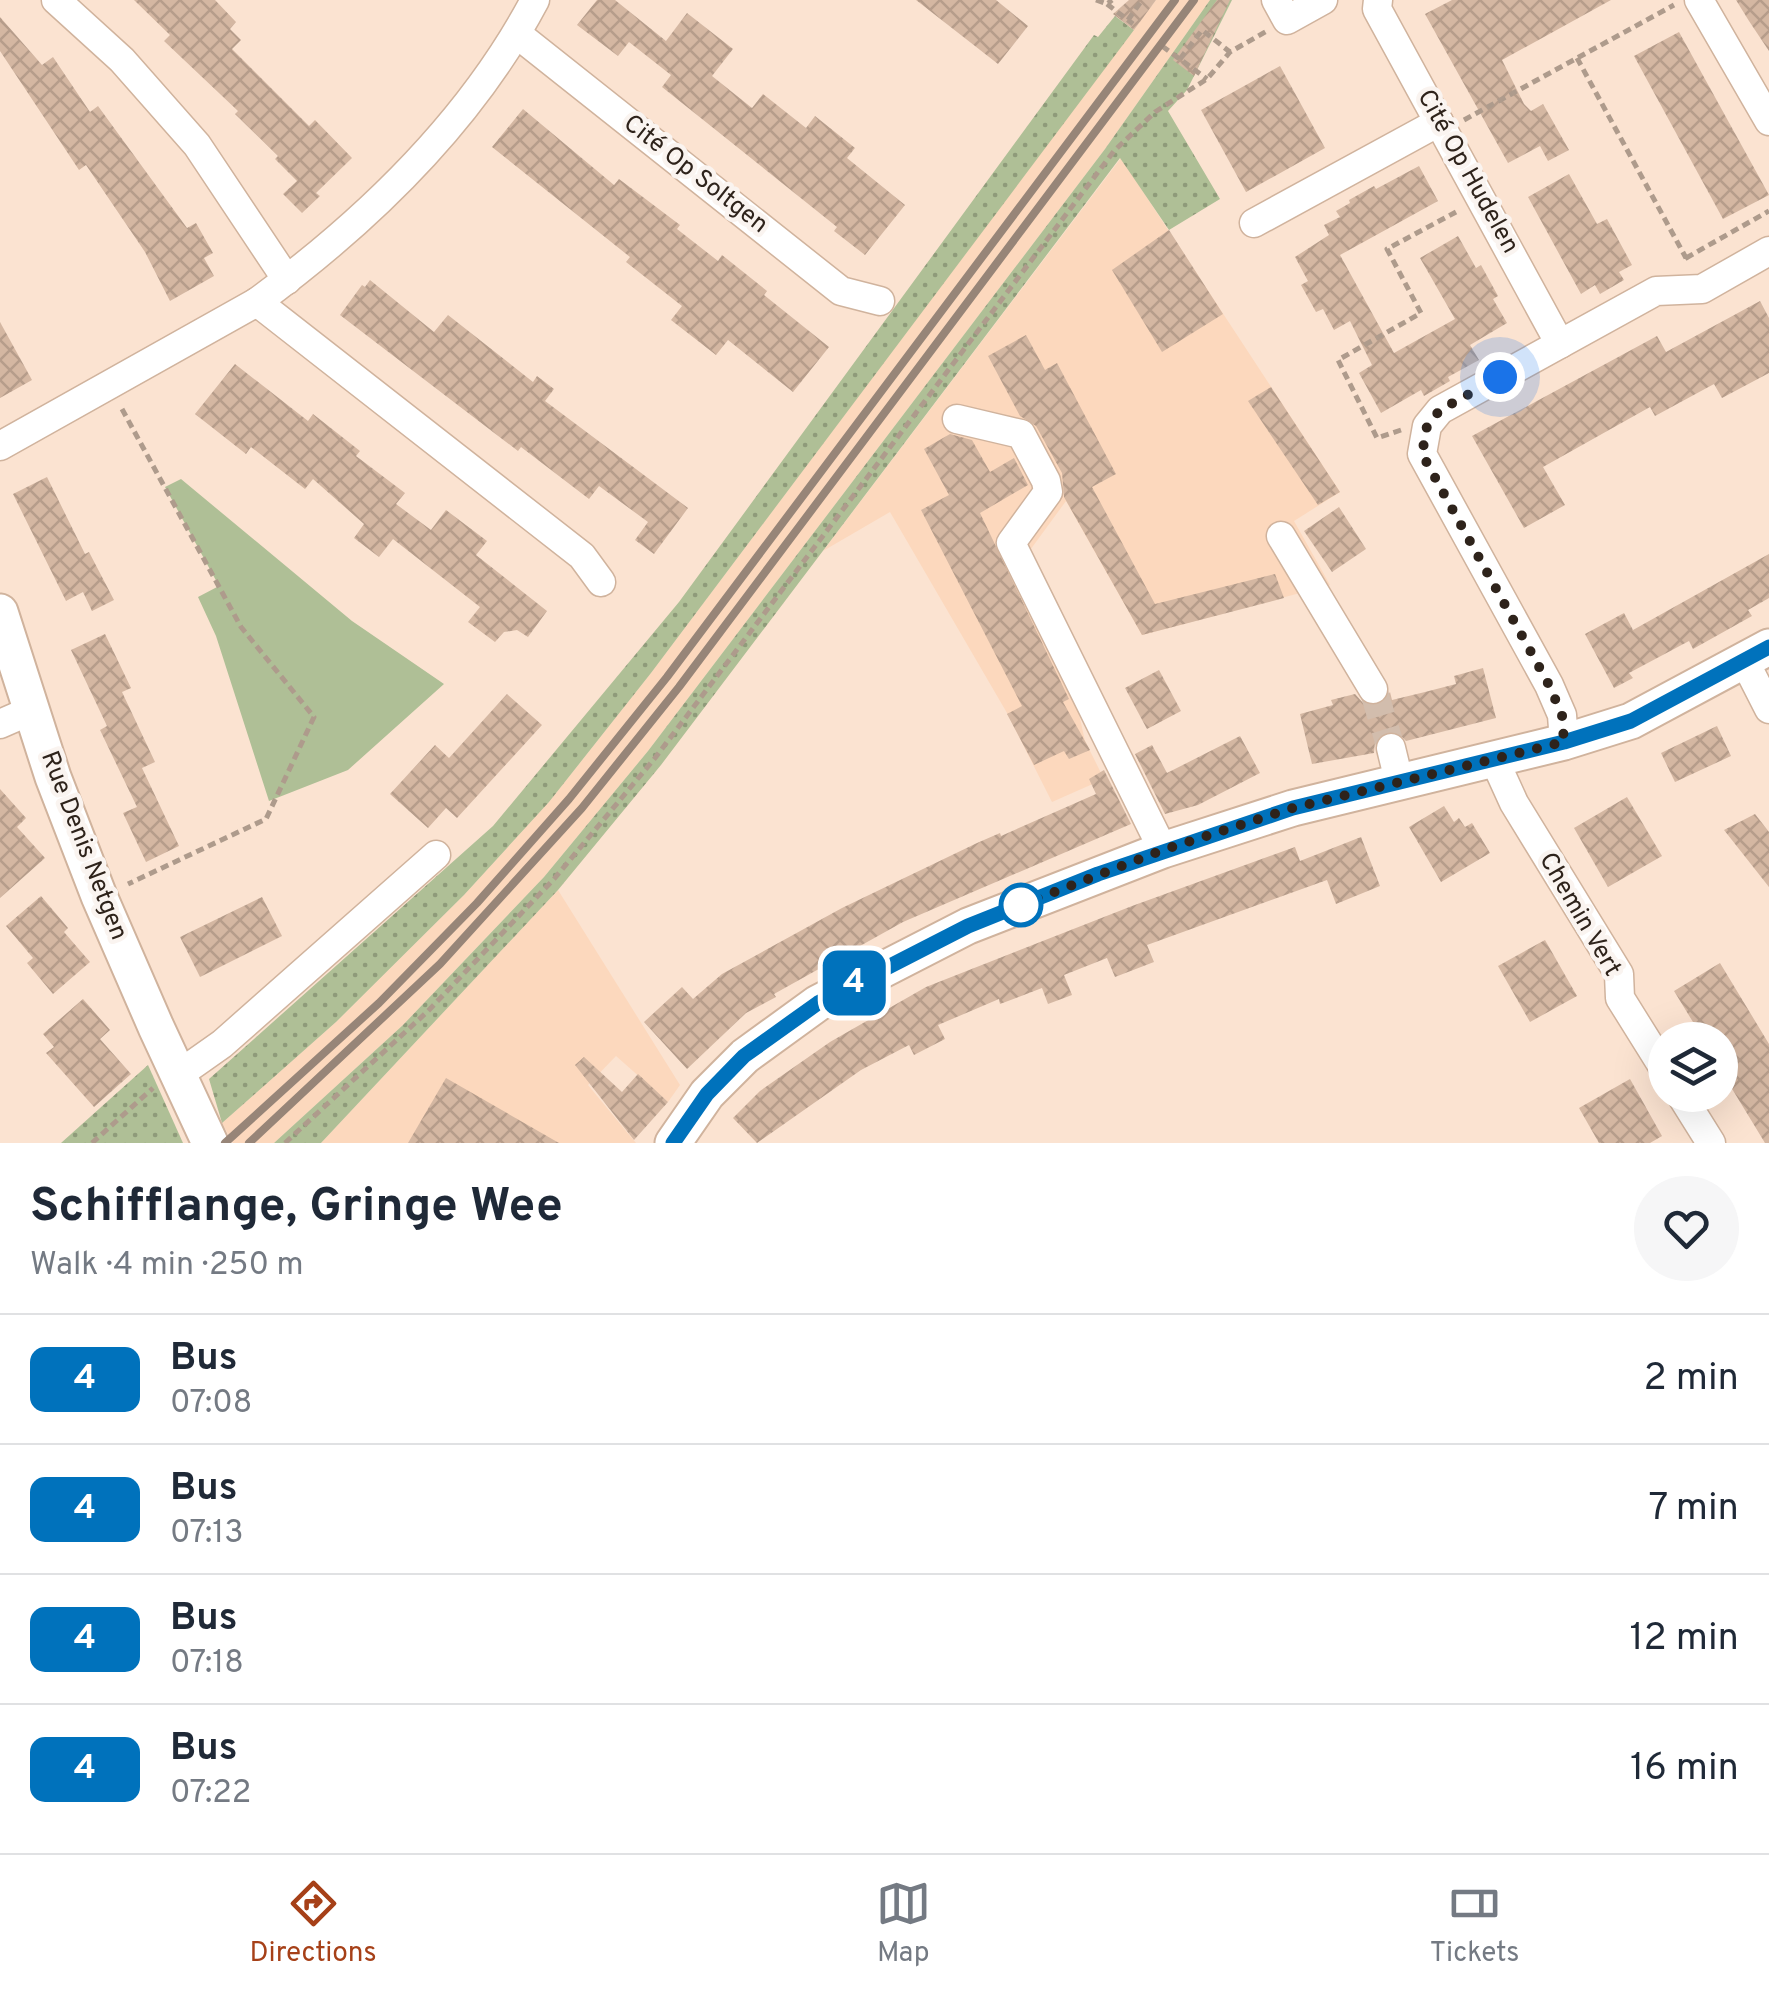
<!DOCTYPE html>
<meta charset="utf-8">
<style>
body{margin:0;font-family:Overpass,sans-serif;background:#f6f6f7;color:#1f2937;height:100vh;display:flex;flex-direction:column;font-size:38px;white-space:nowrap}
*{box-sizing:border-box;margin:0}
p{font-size:32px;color:#747a83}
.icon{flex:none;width:55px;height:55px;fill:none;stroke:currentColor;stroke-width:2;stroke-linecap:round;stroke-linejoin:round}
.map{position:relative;height:1143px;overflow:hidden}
.details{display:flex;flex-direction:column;background:#fff;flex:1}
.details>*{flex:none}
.badge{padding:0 20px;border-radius:15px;font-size:35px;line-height:65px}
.tools{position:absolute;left:1648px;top:1022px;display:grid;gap:20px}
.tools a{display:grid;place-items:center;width:90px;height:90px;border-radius:50%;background:#fff;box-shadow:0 10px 40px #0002;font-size:50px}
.you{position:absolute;width:50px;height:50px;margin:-25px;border:8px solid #fff;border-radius:50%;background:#1a73e8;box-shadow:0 0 0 15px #1a73e833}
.map>.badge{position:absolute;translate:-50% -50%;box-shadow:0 0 0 5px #fff}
.round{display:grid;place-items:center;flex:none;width:105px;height:105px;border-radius:52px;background:#f6f6f7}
.head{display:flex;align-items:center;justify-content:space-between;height:170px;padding:0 30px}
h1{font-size:48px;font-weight:700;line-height:75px}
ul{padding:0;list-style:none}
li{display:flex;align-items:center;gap:30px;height:130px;padding:0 30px;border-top:2px solid #e0e1e3}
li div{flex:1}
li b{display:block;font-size:38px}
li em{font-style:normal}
li .badge{min-width:110px;font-weight:700;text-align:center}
.tab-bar{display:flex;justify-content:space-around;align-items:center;height:140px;border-top:2px solid #e0e1e3;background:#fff;font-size:28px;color:#747a83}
.tab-bar a{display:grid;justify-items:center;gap:5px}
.tab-bar .selected{color:#a64018}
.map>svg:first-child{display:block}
.built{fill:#fcd8bd}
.grass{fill:url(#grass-dots)}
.park{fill:#afbf96}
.building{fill:url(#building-cross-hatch)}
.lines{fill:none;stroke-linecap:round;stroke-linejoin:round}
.minor-tunnel{stroke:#d2bdad;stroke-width:28;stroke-dasharray:28 14;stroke-linecap:butt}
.minor-casing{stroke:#d0b39d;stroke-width:31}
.major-casing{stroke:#d0b39d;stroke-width:39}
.path{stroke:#ae9b8c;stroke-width:5;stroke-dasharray:8 5;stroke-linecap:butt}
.minor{stroke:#fff;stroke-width:28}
.major{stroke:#fff;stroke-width:35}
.rail{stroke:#978578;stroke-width:8}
.line-casing{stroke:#fff;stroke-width:22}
.line{stroke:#0072bc;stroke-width:15}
.walk{stroke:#2e231b;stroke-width:10;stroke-dasharray:0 18}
.stop-dot{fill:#fff;stroke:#0072bc;stroke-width:5}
.labels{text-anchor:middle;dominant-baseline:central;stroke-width:9;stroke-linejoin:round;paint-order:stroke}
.street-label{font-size:25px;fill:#2e231b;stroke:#faf4f0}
</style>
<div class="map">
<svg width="1769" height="1143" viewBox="0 0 1769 1143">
<defs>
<pattern id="grass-dots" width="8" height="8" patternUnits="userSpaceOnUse" patternTransform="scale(2.5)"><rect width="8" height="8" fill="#afbf96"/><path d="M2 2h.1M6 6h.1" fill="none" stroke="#8f9b7a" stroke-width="1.8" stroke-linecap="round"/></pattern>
<pattern id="building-cross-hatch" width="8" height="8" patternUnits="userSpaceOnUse" patternTransform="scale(2.5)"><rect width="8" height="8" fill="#d4b7a2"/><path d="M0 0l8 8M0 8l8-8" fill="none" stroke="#b69d8b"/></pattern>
</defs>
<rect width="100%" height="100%" fill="#fbe3d1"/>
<!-- built -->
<g class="built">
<path d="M 1156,0 L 1210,0 L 1105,149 L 648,751 L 544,877 L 403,1025 L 274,1143 L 233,1143 L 222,1123 L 336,1022 L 464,895 L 549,802 L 651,673 Z"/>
<path d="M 1121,158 L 1340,492 L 1294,521 L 1330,585 L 1142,635 L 1066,501 L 1025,557 L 1075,696 L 1085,741 L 1104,779 L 1052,802 L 1007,713 L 890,512 L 823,551 Z"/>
<path d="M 558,890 L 680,1085 L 668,1102 L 616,1056 L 588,1085 L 636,1143 L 321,1143 Z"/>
</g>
<!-- grass -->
<g class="grass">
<path d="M 1210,0 L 1232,0 L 1187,90 L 1168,111 L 1220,199 L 1169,230 L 1120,158 L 661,765 L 558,890 L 321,1143 L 274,1143 L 403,1025 L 544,877 L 648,751 L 1105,149 Z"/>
<path d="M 1115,16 L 1134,30 L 651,673 L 549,802 L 464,895 L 336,1022 L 222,1123 L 209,1079 L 493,826 L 679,602 L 1094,35 L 1098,37 Z"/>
<path d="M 148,1065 L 183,1143 L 61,1143 Z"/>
</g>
<!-- park -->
<path class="park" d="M 181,479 L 352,621 L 444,684 L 348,770 L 269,801 L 216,636 L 198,597 L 219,586 L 165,487 Z"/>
<!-- building -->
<g class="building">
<path d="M 134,0 L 215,0 L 236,22 L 230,29 L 241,40 L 232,49 L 309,126 L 315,120 L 352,158 L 316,193 L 320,196 L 302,213 L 283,194 L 297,181 L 275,159 L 278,156 L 235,114 L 238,111 L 164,41 L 170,35 Z"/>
<path d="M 597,0 L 615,0 L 666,41 L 687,13 L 733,49 L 712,76 L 752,108 L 763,94 L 806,128 L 815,116 L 855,148 L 847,158 L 905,205 L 865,255 L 834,231 L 837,227 L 662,87 L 671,75 L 629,42 L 618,56 L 577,25 Z"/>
<path d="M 916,0 L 996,0 L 1028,26 L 998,64 Z"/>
<path d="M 1129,0 L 1156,0 L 1134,30 L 1113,14 Z"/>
<path d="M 1217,0 L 1230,0 L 1194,76 L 1173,60 Z"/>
<path d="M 1452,0 L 1611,0 L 1502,60 L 1524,104 L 1531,111 L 1543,104 L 1569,150 L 1548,161 L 1540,146 L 1508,163 L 1425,14 Z"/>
<path d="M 1736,0 L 1769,0 L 1769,51 L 1749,21 Z"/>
<path d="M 0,17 L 42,65 L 53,57 L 90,112 L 98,106 L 187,228 L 196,223 L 213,253 L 204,258 L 214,276 L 170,301 L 145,252 L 86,165 L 79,170 L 0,51 Z"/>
<path d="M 1679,32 L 1769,195 L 1723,219 L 1634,56 Z"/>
<path d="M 1280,66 L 1325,148 L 1246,192 L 1201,110 Z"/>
<path d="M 523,109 L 614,185 L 619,179 L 680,225 L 677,229 L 718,261 L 722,255 L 767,291 L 764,295 L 829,347 L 793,392 L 728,340 L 716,355 L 671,320 L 682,306 L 626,262 L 630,257 L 492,147 Z"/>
<path d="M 1419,166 L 1438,201 L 1340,255 L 1394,353 L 1455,319 L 1420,258 L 1458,236 L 1476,268 L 1481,265 L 1498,296 L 1493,299 L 1507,323 L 1470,345 L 1479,360 L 1448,377 L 1450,381 L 1424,396 L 1421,390 L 1381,413 L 1359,373 L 1372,365 L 1350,321 L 1334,330 L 1323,309 L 1316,312 L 1301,285 L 1308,281 L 1295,257 L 1329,235 L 1324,225 L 1340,217 L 1336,211 L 1350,203 L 1349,200 L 1374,186 L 1376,189 Z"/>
<path d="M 1569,174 L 1597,224 L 1607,219 L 1632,265 L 1619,272 L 1624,280 L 1600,294 L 1595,285 L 1581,294 L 1528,197 Z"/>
<path d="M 1169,230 L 1223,314 L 1162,352 L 1112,270 Z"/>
<path d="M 370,280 L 434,332 L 448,315 L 533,382 L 537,376 L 554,389 L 545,401 L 688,508 L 654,554 L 635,540 L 648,522 L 599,486 L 589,499 L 521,447 L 518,451 L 340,315 L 362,285 L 365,287 Z"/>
<path d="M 1760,301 L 1769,318 L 1769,373 L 1722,398 L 1714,384 L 1655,416 L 1650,407 L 1543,467 L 1565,505 L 1524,528 L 1472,436 L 1657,336 L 1666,352 Z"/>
<path d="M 0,322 L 32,380 L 0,398 Z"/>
<path d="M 1026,335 L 1045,370 L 1057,363 L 1116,474 L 1092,487 L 1155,604 L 1275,574 L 1284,598 L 1142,635 L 1064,497 L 1062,473 L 1036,426 L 1020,416 L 988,356 Z"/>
<path d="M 235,364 L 308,421 L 313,414 L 360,451 L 356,456 L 405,493 L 396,504 L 431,530 L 446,510 L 487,541 L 476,555 L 547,611 L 528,637 L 517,630 L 504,632 L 495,642 L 468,622 L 480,607 L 393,539 L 379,557 L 354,538 L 364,524 L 313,479 L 305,489 L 251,447 L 246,454 L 195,414 Z"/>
<path d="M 1271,387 L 1340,492 L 1318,505 L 1248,401 Z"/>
<path d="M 950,434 L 972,440 L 990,472 L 1014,458 L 1028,485 L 980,513 L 1069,699 L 1063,702 L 1090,750 L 1069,759 L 1064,751 L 1034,765 L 1007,714 L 1022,706 L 921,510 L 949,495 L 924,449 Z"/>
<path d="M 47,477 L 85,554 L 89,552 L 114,600 L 92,611 L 83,592 L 66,601 L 13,494 Z"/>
<path d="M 1339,507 L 1366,549 L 1332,572 L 1304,531 Z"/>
<path d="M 1769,554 L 1769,598 L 1748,610 L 1752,616 L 1693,649 L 1689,641 L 1629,673 L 1633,678 L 1614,688 L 1585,634 L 1624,613 L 1633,630 Z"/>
<path d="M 105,634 L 131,688 L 122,692 L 155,762 L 142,768 L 179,846 L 146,862 L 123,813 L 137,807 L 100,730 L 107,726 L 71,650 Z"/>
<path d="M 1483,668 L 1496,718 L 1406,741 L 1397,732 L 1386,731 L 1375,742 L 1374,753 L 1312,764 L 1300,714 L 1333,705 L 1331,700 L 1355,694 L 1364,704 L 1374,706 L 1383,703 L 1390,692 L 1392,700 L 1425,692 L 1456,684 L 1454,676 Z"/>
<path d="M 1159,670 L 1181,711 L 1147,729 L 1125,688 Z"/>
<path d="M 507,694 L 542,725 L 457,818 L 446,808 L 428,828 L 390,794 L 435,745 L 449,758 Z"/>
<path d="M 1717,726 L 1731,756 L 1675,782 L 1661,753 Z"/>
<path d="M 1240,736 L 1260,773 L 1198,805 L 1165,814 L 1135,754 L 1152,745 L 1167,773 Z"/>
<path d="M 1104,770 L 1131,824 L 903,922 L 774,994 L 776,997 L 746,1013 L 687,1069 L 644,1022 L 682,987 L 693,999 L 722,974 L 842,908 L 977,843 L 1000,833 L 1001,836 L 1096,794 L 1089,779 Z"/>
<path d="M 0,789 L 26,818 L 17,827 L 45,858 L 0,898 Z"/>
<path d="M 1627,797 L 1662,856 L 1608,887 L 1574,828 Z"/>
<path d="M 1444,806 L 1454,822 L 1459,818 L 1465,827 L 1472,823 L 1490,853 L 1441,882 L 1409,827 Z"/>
<path d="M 1755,814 L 1769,832 L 1769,887 L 1724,830 Z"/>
<path d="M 1361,837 L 1380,886 L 1336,904 L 1327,880 L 1147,945 L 1154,962 L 1115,977 L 1107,958 L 1064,975 L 1072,995 L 1048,1004 L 1042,988 L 1000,1004 L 999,999 L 938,1025 L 945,1039 L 914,1055 L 909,1045 L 861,1070 L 757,1143 L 733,1118 L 760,1091 L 830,1042 L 926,987 L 1132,906 L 1295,847 L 1300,861 Z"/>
<path d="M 41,896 L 68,928 L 64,932 L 90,962 L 53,994 L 27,963 L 33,958 L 6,926 Z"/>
<path d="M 262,897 L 282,936 L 200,977 L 180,937 Z"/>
<path d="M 1545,940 L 1577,996 L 1530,1022 L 1498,966 Z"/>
<path d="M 1720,963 L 1769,1044 L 1769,1143 L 1765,1143 L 1720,1069 L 1720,1040 L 1704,1040 L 1674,991 Z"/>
<path d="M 83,999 L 110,1030 L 100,1039 L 131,1074 L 94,1107 L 46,1053 L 54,1047 L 43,1034 Z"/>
<path d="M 584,1057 L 622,1092 L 638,1074 L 668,1102 L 634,1140 L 575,1065 Z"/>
<path d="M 446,1078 L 559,1143 L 408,1143 Z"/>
<path d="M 1630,1079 L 1662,1136 L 1650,1143 L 1599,1143 L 1579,1108 Z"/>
</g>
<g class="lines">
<!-- minor-tunnel -->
<path class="minor-tunnel" d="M 1373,689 L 1391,748"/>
<defs>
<g id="minor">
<path d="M 56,0 L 122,60 L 197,145 L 287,280"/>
<path d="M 1276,0 L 1287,20 L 1323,0"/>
<path d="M 1378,0 L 1377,9 L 1560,344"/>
<path d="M 1699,0 L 1769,121"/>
<path d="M 517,34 L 841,291 L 880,301"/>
<path d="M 1254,223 L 1439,122"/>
<path d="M 257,302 L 582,556 L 601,582"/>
<path d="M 957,419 L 1021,434 L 1046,481 L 1048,492 L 1011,543 L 1163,850"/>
<path d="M 0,446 L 257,302 C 366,222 471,121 535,0"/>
<path d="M 1281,536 L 1373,689"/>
<path d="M 1745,662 L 1769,709"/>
<path d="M 0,724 L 32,710"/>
<path d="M 1564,742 L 1562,715 L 1549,685 L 1422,454 L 1427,426 L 1440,410 L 1656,291 L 1702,289 L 1769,251"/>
<path d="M 1391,748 L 1399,781"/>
<path d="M 1494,759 L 1514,803 L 1619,974 L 1620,998 L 1665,1070"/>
<path d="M 178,1075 L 222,1044 L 436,855"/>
<path d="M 1681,1095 L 1711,1143"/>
</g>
<g id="major">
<path d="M 0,612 L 53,777 L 99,896 L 156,1027 L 210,1143"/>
<path d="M 673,1143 L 707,1094 L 745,1056 L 818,1003 L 968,926 L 1163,850 L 1293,808 L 1564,742 L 1631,721 L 1769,647"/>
</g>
</defs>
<!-- minor casing -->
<use href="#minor" class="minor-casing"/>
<!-- major casing -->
<use href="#major" class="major-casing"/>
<!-- path -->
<g class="path">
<path d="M 1096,0 L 1107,4 L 1112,0"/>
<path d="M 1107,4 L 1133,24"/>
<path d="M 1128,20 L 1142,0"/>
<path d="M 1162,46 L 1207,79"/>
<path d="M 1577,58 L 1686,258 L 1682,261"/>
<path d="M 1180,59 L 1202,30 L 1230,52"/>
<path d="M 1464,120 L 1674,5"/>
<path d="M 1686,258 L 1769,211"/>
<path d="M 122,409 L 241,627 L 314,717 L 266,819 L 128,884"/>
<path d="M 1401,430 L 1377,438 L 1338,360 L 1421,313 L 1387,249 L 1456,212"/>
<path d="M 92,1143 L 153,1088"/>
<path d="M 285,1143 L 428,1011 L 554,879 L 655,758 L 1114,151 L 1155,112 L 1207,79 L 1230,52 L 1267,31"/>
</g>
<!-- minor -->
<use href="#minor" class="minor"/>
<!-- major -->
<use href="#major" class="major"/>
<!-- rail -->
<g class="rail">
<path d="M 225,1143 L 379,1003 L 477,903 L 569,799 L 667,677 L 1175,0"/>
<path d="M 249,1143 L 440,964 L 582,808 L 679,687 L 1194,0"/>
</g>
</g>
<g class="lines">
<defs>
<path id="line" d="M 673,1143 L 707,1094 L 744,1056 L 818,1003 L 968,926 L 1098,874 L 1293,808 L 1564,742 L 1631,721 L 1769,647"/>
</defs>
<!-- line casing -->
<use href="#line" class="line-casing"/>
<!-- line -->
<use href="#line" class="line"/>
<!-- walk -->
<path class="walk" d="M 1021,905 L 1163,850 L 1293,808 L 1564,742 L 1562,715 L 1549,685 L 1422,454 L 1427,426 L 1440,410 L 1500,377"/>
</g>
<!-- markers -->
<circle class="stop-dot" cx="1021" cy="905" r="20"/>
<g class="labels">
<!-- street labels -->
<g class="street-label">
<text transform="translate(1467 172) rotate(61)">Cité Op Hudelen</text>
<text transform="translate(695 175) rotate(38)">Cité Op Soltgen</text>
<text transform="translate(83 846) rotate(69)">Rue Denis Netgen</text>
<text transform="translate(1579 915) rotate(60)">Chemin Vert</text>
</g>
</g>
</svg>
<div class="tools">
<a><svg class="icon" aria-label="layers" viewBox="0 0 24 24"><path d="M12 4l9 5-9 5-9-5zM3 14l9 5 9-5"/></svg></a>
</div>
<div class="you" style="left:1500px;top:377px"></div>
<b class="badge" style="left:854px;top:983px;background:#0072bc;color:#fff">4</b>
</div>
<section class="details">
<div class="head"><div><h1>Schifflange, Gringe Wee</h1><p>Walk · 4 min · 250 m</p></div><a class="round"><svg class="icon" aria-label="heart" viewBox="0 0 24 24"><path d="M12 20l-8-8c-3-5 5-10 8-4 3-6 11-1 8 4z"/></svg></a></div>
<ul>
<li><span class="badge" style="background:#0072bc;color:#fff">4</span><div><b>Bus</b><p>07:08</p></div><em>2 min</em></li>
<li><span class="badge" style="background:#0072bc;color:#fff">4</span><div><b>Bus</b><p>07:13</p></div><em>7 min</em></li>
<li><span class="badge" style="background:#0072bc;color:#fff">4</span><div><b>Bus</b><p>07:18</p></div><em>12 min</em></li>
<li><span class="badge" style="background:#0072bc;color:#fff">4</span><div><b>Bus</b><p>07:22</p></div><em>16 min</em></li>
</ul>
</section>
<nav class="tab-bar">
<a class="selected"><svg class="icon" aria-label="directions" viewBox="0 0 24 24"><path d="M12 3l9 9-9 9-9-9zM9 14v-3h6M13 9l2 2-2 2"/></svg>Directions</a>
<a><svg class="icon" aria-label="map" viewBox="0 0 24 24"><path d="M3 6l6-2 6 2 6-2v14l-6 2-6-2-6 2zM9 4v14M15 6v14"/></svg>Map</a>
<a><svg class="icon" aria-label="tickets" viewBox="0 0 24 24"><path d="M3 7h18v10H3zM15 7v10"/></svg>Tickets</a>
</nav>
